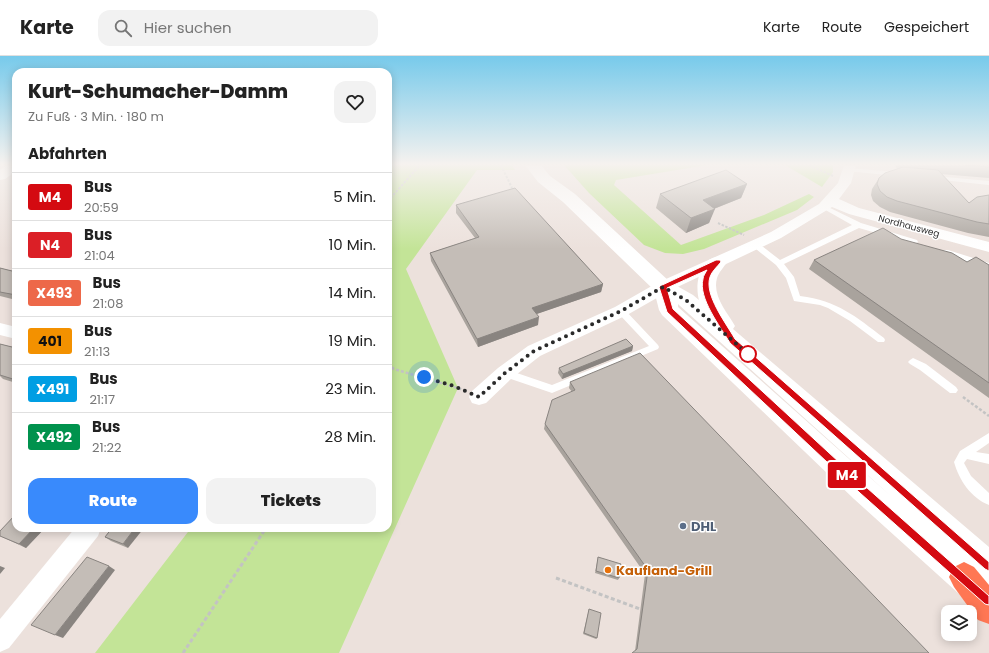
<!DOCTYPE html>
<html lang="de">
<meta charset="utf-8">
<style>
body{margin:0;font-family:Poppins,sans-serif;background:#f2f2f2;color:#222;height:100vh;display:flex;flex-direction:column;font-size:15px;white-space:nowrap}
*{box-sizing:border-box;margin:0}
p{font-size:13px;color:#767676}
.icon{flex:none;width:22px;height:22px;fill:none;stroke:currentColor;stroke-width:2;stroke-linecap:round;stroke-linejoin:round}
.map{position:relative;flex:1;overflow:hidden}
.details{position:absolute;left:12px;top:12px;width:380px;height:464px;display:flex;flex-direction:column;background:#fff;border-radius:12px;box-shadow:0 2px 10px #0003}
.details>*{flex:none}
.badge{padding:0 8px;border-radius:3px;font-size:14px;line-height:26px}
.buttons{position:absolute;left:941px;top:549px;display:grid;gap:8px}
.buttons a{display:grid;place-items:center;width:36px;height:36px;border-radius:8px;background:#fff;box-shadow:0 2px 10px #0003;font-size:20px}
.you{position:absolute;width:20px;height:20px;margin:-10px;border:3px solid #fff;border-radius:50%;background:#1a73e8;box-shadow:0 0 0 6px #1a73e833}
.map>.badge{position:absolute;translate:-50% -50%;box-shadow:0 0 0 2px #fff}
h2{padding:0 16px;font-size:15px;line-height:36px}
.round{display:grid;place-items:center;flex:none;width:42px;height:42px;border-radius:12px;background:#f2f2f2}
.headline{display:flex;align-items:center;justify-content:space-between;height:68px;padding:0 16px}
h1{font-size:19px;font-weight:800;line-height:30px}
.action{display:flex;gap:8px;margin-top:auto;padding:8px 16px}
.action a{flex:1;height:46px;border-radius:12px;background:#398afc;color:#fff;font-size:16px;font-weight:800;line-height:46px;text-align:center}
.action a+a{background:#f2f2f2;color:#222}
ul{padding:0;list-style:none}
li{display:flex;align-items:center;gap:12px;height:48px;padding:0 16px;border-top:1px solid #e0e0e0}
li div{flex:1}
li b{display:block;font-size:15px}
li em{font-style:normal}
li .badge{min-width:44px;font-weight:700;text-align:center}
header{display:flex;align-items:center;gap:24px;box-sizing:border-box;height:56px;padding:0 20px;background:#fff;border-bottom:1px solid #e0e0e0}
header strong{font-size:19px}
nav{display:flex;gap:22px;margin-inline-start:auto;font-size:14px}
.search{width:280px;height:36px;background:#f2f2f2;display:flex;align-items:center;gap:10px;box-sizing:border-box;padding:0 14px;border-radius:12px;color:#767676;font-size:15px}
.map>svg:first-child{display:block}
.green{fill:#c3e497}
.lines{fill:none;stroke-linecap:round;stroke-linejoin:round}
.path-far2{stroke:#c3c3c3;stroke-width:2;stroke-dasharray:2.5 1.5;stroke-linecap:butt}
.path-far1{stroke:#c3c3c3;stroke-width:2.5;stroke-dasharray:3 2;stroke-linecap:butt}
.path{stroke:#c3c3c3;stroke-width:3;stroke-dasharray:4 2.5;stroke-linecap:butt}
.lane{fill:#fff;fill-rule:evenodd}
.street{fill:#fff;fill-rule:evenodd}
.secondary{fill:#fff;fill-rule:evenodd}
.highway{fill:#ff7754;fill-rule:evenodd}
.wall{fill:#a9a39d}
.shaded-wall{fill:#898480}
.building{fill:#c4bdb7;stroke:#898480}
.line{fill:#d40a11;stroke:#fff}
.walk{stroke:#2a2a2a;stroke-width:4;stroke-dasharray:0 7.2}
.stop-dot{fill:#fff;stroke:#d40a11;stroke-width:2}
.service-dot{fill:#5c6f8a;stroke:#fff;stroke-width:1.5}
.food-dot{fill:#e8710a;stroke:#fff;stroke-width:1.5}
.labels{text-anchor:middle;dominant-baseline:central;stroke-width:3;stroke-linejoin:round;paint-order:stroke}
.far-street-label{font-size:9px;fill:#2a2a2a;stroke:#fff}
.near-service-label{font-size:13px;font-weight:bold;fill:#4e5e75;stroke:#fff;text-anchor:start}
.near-food-label{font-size:13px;font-weight:bold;fill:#c56008;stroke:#fff;text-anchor:start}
</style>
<header>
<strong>Karte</strong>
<div class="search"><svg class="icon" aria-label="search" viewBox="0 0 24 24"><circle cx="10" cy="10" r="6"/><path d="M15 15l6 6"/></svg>Hier suchen</div>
<nav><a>Karte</a><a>Route</a><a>Gespeichert</a></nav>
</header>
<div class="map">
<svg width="989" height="597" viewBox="0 0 989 597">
<rect width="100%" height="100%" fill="#ece1dc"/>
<!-- green -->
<g class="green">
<path d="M 388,109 L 512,109 L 515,114 L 477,114 L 406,213 L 458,332 L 339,597 L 95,597 L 191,472 L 388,472 Z"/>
<path d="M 564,109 L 707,109 L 616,124 L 614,129 L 681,189 L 764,159 L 809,138 L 814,141 L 797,154 L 704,193 L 683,198 L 665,197 L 644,189 L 589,137 Z"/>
<path d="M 785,109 L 833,109 L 833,116 L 822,131 Z"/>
</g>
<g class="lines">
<!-- path-far2 -->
<g class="path-far2">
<path d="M 501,109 L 512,132"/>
<path d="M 809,109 L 833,120"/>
<path d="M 388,145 L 420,109"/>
<path d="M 718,167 L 744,179"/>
</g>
<!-- path-far1 -->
<g class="path-far1">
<path d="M 388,308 L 394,313 L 464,334"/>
<path d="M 963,341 L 989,360"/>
</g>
<!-- path -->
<g class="path">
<path d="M 556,522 L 640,553"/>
<path d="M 183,597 L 266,472"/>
</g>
<!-- lane -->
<g class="lane">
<path d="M 849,112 L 896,116 L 899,118 L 896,120 L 847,115 L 846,114 Z"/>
<path d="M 935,120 L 989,125 L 989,129 L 933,123 L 933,121 Z"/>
<path d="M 824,149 L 861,167 L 917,184 L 918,186 L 914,188 L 859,172 L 784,208 L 794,221 L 800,240 C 838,245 855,260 884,282 L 885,284 L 884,286 L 878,286 L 850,265 L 828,252 L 820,249 L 794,245 L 786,222 L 776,209 L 751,189 L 755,187 L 758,187 L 780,204 L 852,169 L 822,152 L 822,150 Z"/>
<path d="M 942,194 L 948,194 L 989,207 L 989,213 L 942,198 Z"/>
<path d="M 621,252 L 624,253 L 658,289 L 659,291 L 658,293 L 552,337 L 502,320 L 500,317 L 502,314 L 505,313 L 552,329 L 649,290 L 618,257 L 617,255 L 618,253 Z"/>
<path d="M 913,302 L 926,308 L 956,331 L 958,334 L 956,337 L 950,337 L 920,314 L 910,308 L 908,306 L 910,304 Z"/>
<path d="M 989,377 L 989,387 L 976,396 L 989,398 L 989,408 L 967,403 L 964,407 L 971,420 L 989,437 L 989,449 C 971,442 959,424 954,406 L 960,395 Z"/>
</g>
<!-- street -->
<g class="street">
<path d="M 7,109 L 16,109 L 16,115 L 5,123 L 0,124 L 0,114 Z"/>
<path d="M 844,109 L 856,109 L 851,127 L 839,143 L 859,152 L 989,186 L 989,196 L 849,158 L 832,151 L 781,182 L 669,235 L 627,259 L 540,300 L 512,322 L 486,347 L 479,349 L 472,347 L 469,341 L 472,335 L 498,312 L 528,290 L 615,251 L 657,227 L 771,176 L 819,148 L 838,127 Z"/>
<path d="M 0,267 L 16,271 L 16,283 L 0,279 Z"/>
<path d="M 75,472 L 101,472 L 98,480 L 9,592 L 0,596 L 0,563 Z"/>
</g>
<!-- secondary -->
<path class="secondary" d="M 525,109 L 541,109 L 550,120 L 575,138 L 670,226 L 693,239 L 699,244 C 694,227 701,195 725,202 L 727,206 C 724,211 719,216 717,222 C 712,240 727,256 735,270 L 733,273 L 989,491 L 989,559 L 978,555 L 854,443 L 662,259 L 659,254 L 654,234 L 563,146 L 538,126 ZM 678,248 L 679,249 L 892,441 L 678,251 Z"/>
<!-- highway -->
<path class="highway" d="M 964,506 L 974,511 L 989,529 L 989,568 L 978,564 L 954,531 L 949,521 L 954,511 Z"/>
</g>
<!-- wall -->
<g class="wall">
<path d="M 895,109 L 989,109 L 989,122 L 941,118 L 969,147 L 989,139 L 989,181 L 968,177 L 890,156 L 880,151 L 873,145 L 871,139 L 872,133 L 879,122 L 897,113 Z"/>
<path d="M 747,128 L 741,142 L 714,153 L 709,167 L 686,177 L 656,152 L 660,138 Z"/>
<path d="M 456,149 L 603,228 L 601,236 L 536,258 L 538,269 L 478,291 L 431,205 L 430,197 L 475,182 L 456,157 Z"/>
<path d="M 901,183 L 967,206 L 989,209 L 989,342 L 809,213 L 814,204 Z"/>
<path d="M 0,212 L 16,216 L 16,244 L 0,240 Z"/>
<path d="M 0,288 L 16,292 L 16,327 L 3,323 L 0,320 Z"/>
<path d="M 633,290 L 632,295 L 562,323 L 558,317 L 559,312 Z"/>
<path d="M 570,326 L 929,597 L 635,595 L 645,518 L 544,373 L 545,368 L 572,336 L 569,332 Z"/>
<path d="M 16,472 L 45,472 L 26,492 L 0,480 Z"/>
<path d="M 112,472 L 128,492 L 111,485 L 105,481 Z"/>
<path d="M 598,501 L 619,522 L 618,524 L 595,517 Z"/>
<path d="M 589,553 L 597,582 L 596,583 L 583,578 Z"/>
</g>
<!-- shaded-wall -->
<g class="shaded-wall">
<path d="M 747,128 L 741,142 L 698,159 L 703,144 Z"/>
<path d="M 715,153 L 709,167 L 686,177 L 691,162 Z"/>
<path d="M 603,228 L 601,236 L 531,260 L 532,252 Z"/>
<path d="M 539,261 L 538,269 L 478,291 L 477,283 Z"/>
<path d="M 633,290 L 632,295 L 562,323 L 563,318 Z"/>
<path d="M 34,472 L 45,472 L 26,492 L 19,488 Z"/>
<path d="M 135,472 L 144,472 L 128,492 L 123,488 Z"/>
<path d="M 0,510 L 5,512 L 0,518 Z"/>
<path d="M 109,510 L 115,514 L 63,582 L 55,579 Z"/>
</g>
<!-- building -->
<g class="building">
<path d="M 965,109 L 989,109 L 989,111 Z"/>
<path d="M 903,111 L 938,114 L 969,147 L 977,141 L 989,139 L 989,168 L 977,166 L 897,145 L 887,141 L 880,135 L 877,128 L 879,122 L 885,117 Z"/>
<path d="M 726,114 L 747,128 L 703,144 L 715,153 L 691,162 L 660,138 Z"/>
<path d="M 515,132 L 603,228 L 532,252 L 539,261 L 477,283 L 430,197 L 479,181 L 456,149 Z"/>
<path d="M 883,172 L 901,183 L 952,197 L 967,206 L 976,201 L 989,209 L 989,327 L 814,204 Z"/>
<path d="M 0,212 L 16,216 L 16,239 L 0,236 Z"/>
<path d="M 626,283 L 633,290 L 563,318 L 559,312 Z"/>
<path d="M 0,288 L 16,292 L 16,324 L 0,319 Z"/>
<path d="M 640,297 L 929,597 L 632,597 L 637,593 L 648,514 L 545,368 L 552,344 L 575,334 L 570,326 Z"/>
<path d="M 16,458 L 16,472 L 34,472 L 19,488 L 0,480 L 0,475 Z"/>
<path d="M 112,472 L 135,472 L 123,488 L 105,481 Z"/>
<path d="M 87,501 L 109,510 L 55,579 L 31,569 Z"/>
<path d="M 598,501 L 621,508 L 619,522 L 596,515 Z"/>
<path d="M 589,553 L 601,557 L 597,582 L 584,577 Z"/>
</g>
<!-- sky -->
<linearGradient id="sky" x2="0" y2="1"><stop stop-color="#77caeb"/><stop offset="0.56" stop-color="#f6f2ef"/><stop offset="1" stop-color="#f6f2ef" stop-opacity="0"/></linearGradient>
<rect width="989" height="193" fill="url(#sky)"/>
<!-- line -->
<path class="line" d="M 716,204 L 720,204 L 721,206 C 717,211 712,215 710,221 C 704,239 726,267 735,283 L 989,506 L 989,515 L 985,513 L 730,287 C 720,270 698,242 703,223 C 703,220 706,216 707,214 L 667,232 L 673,253 L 866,431 L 989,540 L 989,549 L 985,548 L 860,437 L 667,256 L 659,231 L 660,230 Z"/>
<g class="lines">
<!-- walk -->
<path class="walk" d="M 424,321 L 454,330 L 479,341 L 505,317 L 534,295 L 621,255 L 663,231 L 686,244 L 748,298"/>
</g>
<!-- markers -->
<circle class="stop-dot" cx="748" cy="298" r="8"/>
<circle class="service-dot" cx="683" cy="470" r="4"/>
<circle class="food-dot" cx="608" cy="514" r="4"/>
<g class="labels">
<!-- far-street labels -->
<g class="far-street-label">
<text transform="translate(909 170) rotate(15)">Nordhausweg</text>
</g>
<!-- near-service labels -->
<g class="near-service-label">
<text x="691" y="470">DHL</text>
</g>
<!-- near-food labels -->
<g class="near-food-label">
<text x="616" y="514">Kaufland-Grill</text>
</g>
</g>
</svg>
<div class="buttons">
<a><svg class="icon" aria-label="layers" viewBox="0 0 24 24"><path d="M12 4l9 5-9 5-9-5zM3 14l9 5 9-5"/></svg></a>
</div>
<div class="you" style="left:424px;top:321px"></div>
<b class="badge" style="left:847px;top:419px;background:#d40a11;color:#fff">M4</b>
<section class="details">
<div class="headline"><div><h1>Kurt-Schumacher-Damm</h1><p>Zu Fuß · 3 Min. · 180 m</p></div><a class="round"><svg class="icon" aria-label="heart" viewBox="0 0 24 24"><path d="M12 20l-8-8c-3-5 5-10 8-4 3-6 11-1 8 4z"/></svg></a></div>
<h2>Abfahrten</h2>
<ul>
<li><span class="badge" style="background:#d40a11;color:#fff">M4</span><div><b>Bus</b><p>20:59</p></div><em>5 Min.</em></li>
<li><span class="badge" style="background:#db1f26;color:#fff">N4</span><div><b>Bus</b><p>21:04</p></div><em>10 Min.</em></li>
<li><span class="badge" style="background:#ed6849;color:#fff">X493</span><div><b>Bus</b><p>21:08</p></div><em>14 Min.</em></li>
<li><span class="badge" style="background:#f39100;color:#111">401</span><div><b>Bus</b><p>21:13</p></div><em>19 Min.</em></li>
<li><span class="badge" style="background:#009ee3;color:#fff">X491</span><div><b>Bus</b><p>21:17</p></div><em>23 Min.</em></li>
<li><span class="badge" style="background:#00924d;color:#fff">X492</span><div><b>Bus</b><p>21:22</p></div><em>28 Min.</em></li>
</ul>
<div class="action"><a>Route</a><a>Tickets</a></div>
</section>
</div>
